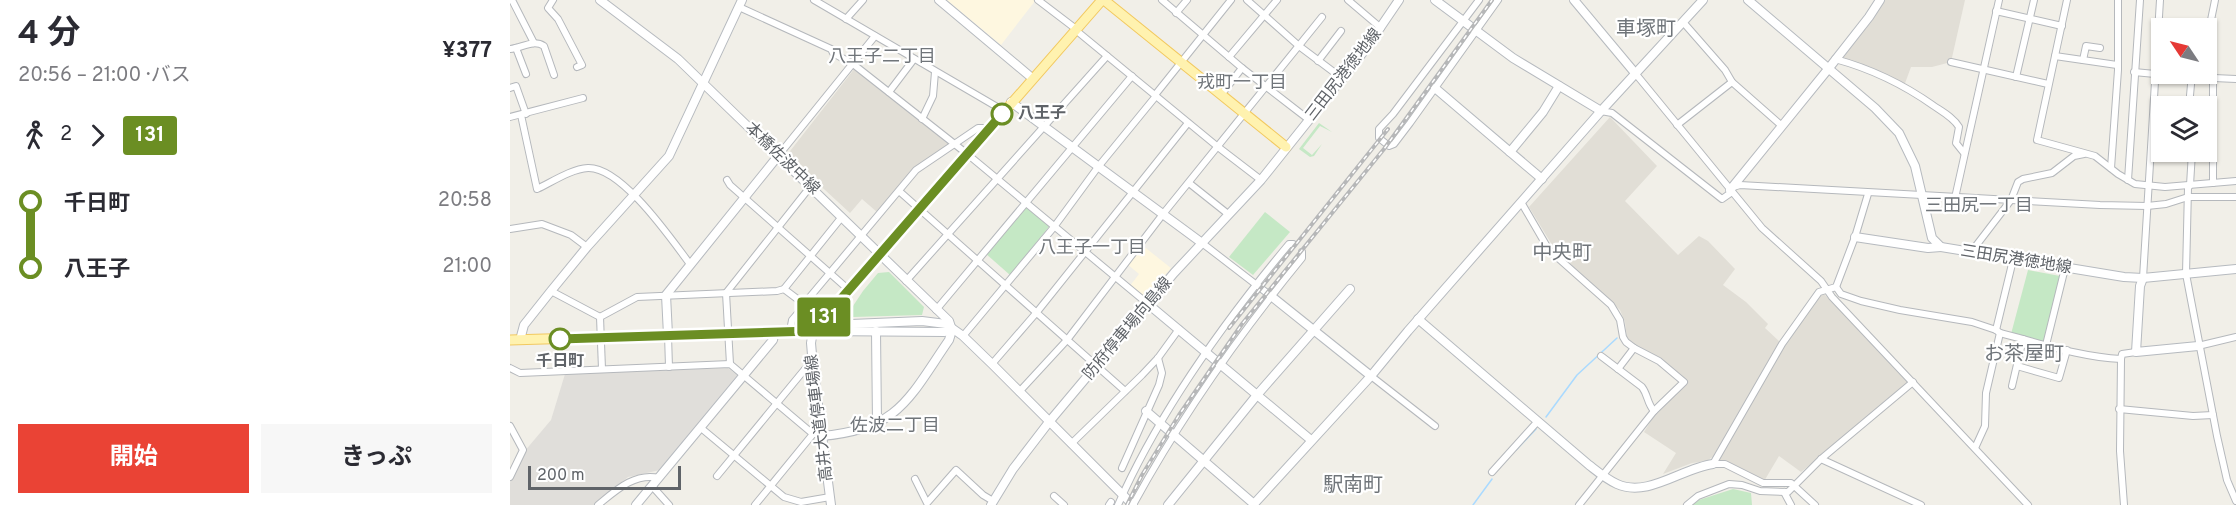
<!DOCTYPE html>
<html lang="ja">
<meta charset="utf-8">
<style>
body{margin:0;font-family:Overpass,"Noto Sans JP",sans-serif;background:#f7f7f7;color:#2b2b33;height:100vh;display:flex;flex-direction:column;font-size:22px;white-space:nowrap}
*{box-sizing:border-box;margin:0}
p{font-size:20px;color:#7c7c81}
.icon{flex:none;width:33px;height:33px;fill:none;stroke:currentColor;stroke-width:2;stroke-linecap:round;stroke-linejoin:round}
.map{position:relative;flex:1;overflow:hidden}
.sheet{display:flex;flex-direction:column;background:#fff;width:510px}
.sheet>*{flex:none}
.badge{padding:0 12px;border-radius:4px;font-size:21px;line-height:39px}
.needle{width:39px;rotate:305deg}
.buttons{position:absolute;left:1641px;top:18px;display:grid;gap:12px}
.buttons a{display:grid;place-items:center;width:66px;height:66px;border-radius:0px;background:#fff;box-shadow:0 2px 4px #0004;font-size:30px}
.scale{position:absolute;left:18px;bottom:15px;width:153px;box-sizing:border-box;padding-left:6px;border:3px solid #5f6368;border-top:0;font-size:16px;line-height:21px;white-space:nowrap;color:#5f6368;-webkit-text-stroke:4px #fff;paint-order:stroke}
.map>.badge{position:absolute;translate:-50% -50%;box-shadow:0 0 0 3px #fff}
.legs{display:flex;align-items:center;gap:9px;height:66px;padding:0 18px;font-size:20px}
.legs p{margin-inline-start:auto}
.summary{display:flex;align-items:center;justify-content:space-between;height:102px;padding:0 18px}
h1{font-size:33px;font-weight:700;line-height:45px}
.button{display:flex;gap:12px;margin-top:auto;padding:12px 18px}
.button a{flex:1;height:69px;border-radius:0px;background:#ea4335;color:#fff;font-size:24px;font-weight:700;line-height:69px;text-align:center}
.button a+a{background:#f7f7f7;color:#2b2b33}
ul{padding:0 18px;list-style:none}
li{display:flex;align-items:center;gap:21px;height:66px;font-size:22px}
li i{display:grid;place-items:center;width:9px;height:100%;margin:0 8px;background:currentColor}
li i::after{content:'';width:15px;height:15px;margin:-8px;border:4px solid;border-radius:50%;background:#fff}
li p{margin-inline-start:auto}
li:first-child i{background:linear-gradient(#0000 50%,currentColor 0)}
li:last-child i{background:linear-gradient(currentColor 50%,#0000 0)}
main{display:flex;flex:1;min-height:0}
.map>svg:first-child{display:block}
.commercial{fill:#fef7e0}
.industrial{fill:#e0deda}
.education{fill:#e1ded6}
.green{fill:#c5e8c5}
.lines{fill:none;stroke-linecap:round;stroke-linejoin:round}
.stream{stroke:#aadaff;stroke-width:1.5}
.street-casing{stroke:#b5b8bc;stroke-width:8}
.secondary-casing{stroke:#b6babf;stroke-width:10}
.primary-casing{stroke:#f2c960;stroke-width:11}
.street{stroke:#fff;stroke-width:6}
.secondary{stroke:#fff;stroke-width:8}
.primary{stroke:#fff2af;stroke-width:9}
.rail-casing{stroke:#b6b7b8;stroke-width:4}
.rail{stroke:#fff;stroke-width:1.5;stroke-dasharray:4.5;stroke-linecap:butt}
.line-1-casing{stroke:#fff;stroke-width:14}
.line-1{stroke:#6b8e23;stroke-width:9}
.stop-1-dot{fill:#fff;stroke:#6b8e23;stroke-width:3}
.labels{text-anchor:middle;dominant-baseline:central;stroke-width:4.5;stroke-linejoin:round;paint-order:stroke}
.street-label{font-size:16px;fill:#5f6368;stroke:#fff}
.stop-label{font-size:16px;font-weight:bold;fill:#5f6368;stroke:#fff;text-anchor:start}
.neighbourhood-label{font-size:18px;fill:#70757a;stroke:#fff}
.quarter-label{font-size:20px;fill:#70757a;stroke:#fff}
</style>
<main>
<section class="sheet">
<div class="summary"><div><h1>4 分</h1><p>20:56 – 21:00 · バス</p></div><b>¥377</b></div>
<div class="legs"><svg class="icon" aria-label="walk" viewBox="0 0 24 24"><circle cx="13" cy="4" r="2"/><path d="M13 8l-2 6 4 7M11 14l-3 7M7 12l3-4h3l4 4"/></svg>2<svg class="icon" aria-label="forward" viewBox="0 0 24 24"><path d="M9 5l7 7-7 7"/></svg><b class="badge" style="background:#6b8e23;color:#fff">131</b></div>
<ul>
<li><i style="color:#6b8e23"></i><b>千日町</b><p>20:58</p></li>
<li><i style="color:#6b8e23"></i><b>八王子</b><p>21:00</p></li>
</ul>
<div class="button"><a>開始</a><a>きっぷ</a></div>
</section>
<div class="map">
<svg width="1726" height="505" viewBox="0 0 1726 505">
<rect width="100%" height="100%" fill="#f1efe8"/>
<!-- commercial -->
<g class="commercial">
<path d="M 437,0 L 524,0 L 525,1 L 491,45 Z"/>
<path d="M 632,245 L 661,268 L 635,298 L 619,287 L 629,274 L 617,264 Z"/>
</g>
<!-- industrial -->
<path class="industrial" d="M 218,368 L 228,376 L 150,470 L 118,477 L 83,505 L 0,505 L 0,483 L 6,468 L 14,452 L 41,420 L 55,374 Z"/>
<!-- education -->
<g class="education">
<path d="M 1370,0 L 1455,0 L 1441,62 L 1422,67 L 1401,67 L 1394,86 L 1325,60 Z"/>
<path d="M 345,68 L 441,144 L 403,169 L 367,212 L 352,199 L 340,213 L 277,155 Z"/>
<path d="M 1100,117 L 1147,166 L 1115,201 L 1168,255 L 1189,236 L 1198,241 L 1225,269 L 1213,285 L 1236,302 L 1258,324 L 1255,328 L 1271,343 L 1205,455 L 1197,461 L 1182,463 L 1153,474 L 1166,453 L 1134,432 L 1147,411 L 1177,382 L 1152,359 L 1125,346 L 1117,338 L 1115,322 L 1110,310 L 1088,289 L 1068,276 L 1047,253 L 1019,207 Z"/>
<path d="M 1313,293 L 1403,382 L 1291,472 L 1269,456 L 1253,483 L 1225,468 L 1203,464 L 1272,344 Z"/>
</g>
<!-- green -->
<g class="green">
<path d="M 809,123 L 822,132 L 810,126 L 793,148 L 802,155 L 812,144 L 804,156 L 800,157 L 789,149 Z"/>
<path d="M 516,207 L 539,226 L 538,228 L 500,275 L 475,253 Z"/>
<path d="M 755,212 L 780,232 L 743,275 L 719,257 Z"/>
<path d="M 1518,270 L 1550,276 L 1536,343 L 1501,334 Z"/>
<path d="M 379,272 L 414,307 L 412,315 L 343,317 L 341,309 L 353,291 L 368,273 Z"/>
<path d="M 1223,489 L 1241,493 L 1242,505 L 1182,505 L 1189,500 Z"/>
</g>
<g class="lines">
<!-- stream -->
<g class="stream">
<path d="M 1036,417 L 1067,375 L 1107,338"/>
<path d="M 1006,450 L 1026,429"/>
<path d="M 963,505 L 982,479"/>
</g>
<defs>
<g id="street">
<path d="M 2,0 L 24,43"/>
<path d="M 43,0 L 38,8 L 48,19 L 72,65 L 67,67"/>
<path d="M 304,0 L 494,111"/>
<path d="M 528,0 L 566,29"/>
<path d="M 652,0 L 732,68 L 798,119"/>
<path d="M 737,0 L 789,46 L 833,79"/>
<path d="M 838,0 L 871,28"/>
<path d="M 969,0 L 883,114 L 869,129 L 869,138 L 879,146 L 884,144 L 900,123 L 988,0"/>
<path d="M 1557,0 L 1527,140 L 1585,156 L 1608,174 L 1625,184 L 1655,187 L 1726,181"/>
<path d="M 229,7 L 321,49 L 323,53 L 343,64 L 456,153 L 638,304"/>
<path d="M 1486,11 L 1552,26"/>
<path d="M 666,13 L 677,0"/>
<path d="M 336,19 L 353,0"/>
<path d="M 1173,22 L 1215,70 L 1222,82 L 1272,126"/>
<path d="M 568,32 L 708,147 L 751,180"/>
<path d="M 6,48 L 16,74"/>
<path d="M 0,49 C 12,48 23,39 34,46 L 44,75"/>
<path d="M 1545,56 L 1607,65"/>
<path d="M 719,57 L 767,0"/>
<path d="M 1325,59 C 1362,69 1393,84 1424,106 C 1433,112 1444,118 1449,127 L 1446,143 L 1454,153"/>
<path d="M 1573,60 L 1576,46 L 1590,48"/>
<path d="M 808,61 L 831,31"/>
<path d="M 1441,62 L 1538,84"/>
<path d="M 1624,72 L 1645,74"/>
<path d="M 1125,73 L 1252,228 L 1311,281 L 1322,297 L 1518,505"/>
<path d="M 1506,77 L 1524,0"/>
<path d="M 1682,77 L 1726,79"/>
<path d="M 0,88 L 6,86 L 16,114"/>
<path d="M 379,92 L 404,59"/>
<path d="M 645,95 L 721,0"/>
<path d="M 711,95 L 732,68"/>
<path d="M 1679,106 L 1682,74"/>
<path d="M 1091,111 L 1102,113 L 1212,199 L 1222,192"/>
<path d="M 11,115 L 27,189 C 42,182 61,169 78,168 C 112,167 161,239 180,264"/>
<path d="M 0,117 L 73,98"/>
<path d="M 412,119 L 423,96 L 425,72"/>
<path d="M 1167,125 L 1222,82"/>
<path d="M 1682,152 L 1680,185 L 1678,188 L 1676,274 L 1707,436 L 1717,480 L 1726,501"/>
<path d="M 268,156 L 365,36"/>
<path d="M 1601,168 L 1608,70 L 1608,0"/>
<path d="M 217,180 L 220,185 L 339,290"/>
<path d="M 1618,180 L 1630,0"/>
<path d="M 679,183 L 718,214"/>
<path d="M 1703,183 L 1703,78 C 1690,57 1701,23 1705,0"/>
<path d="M 1223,187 L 1230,185 L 1590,205 L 1637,206 L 1656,204 L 1678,197 L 1726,197"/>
<path d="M 389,191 L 615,391"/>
<path d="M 1445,198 L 1489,0"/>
<path d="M 1011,202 L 1039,250 L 1101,305 L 1110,320 L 1113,337 L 1116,342 L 1124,348 L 1149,361 L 1174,382 L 1144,411 L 1069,505"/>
<path d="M 0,229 L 32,224 L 61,235 L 77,247"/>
<path d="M 692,243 L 761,296"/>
<path d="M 1464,254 L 1465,247 L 1501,200 L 1508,182 L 1513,179 L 1542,173 L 1564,156 L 1574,154"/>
<path d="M 1633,278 L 1650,0"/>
<path d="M 396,281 L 597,56"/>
<path d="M 1326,287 L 1331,294 L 1351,301 L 1390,310 L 1462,322 L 1486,330 L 1490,333 C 1530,343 1570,357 1611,359"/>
<path d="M 274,289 L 294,304"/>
<path d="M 41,291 L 90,317"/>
<path d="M 294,306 L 311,321"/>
<path d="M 426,310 L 622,76"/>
<path d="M 90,317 L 127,297 L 267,291 L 274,289 L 331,218"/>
<path d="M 90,317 L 92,369"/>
<path d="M 1486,330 L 1503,260"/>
<path d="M 280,331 L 282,320 L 294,306 L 294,304 L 406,170 L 468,128 L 479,128"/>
<path d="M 158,335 L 159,367"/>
<path d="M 453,336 L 544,227 L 588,167 L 646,96"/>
<path d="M 1536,345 L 1555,268"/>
<path d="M 1688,346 L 1726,337"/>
<path d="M 1091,356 L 1132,387 C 1138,395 1137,403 1144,411"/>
<path d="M 220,364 L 216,293 L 300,187"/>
<path d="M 482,364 L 527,312 L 678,123"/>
<path d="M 1507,366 L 1549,378 L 1557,350"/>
<path d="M 0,368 L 10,373 L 220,364 L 303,434"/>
<path d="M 1108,369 L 1124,348"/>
<path d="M 861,376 L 925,426"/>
<path d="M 1502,386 L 1513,339"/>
<path d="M 509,392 L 557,340 L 653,214 L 812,17"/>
<path d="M 1609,409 L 1683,416 L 1703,415"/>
<path d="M 0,426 L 13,450 L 0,477"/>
<path d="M 191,428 L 274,497 L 291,502 L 320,497"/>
<path d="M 561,444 L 632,375 L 648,358 L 669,329"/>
<path d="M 1465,448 L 1475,426 L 1476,393 L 1490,333"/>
<path d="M 1311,459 L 1411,505"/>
<path d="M 612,468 L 649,385 L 652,373 L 648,358"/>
<path d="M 982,472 L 1028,421"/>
<path d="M 207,476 L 295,369 L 303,366"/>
<path d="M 405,479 L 417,503 L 446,470 L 473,495 L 483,501"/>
<path d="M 142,486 L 159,505"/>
<path d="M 1274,492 L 1281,505"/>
<path d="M 544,496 L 554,505"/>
<path d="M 88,505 C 105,491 125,472 149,478"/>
<path d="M 245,505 L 303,434 L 305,434"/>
<path d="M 599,505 L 601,502"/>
<path d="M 608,505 C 649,412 714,322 779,244 L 783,244"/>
<path d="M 623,505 C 671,417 729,335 792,258 L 792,252"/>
<path d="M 1177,505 L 1188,496 L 1219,484 L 1232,485 L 1250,491 L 1278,492 L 1311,459 L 1403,382"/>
<path d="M 1305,505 L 1281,483 L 1253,483 L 1215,464 L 1203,464 L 1272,344 L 1309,292 L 1326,287 L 1345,237 L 1358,194"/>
<path d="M 1614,505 L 1610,451 L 1611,359 L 1612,354 L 1626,352"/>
</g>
<g id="secondary">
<path d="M 90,0 L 168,59 L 439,321 L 442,330"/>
<path d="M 429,0 L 522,78"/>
<path d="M 925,0 L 1003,58 L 1091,111"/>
<path d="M 1064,0 L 1125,73"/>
<path d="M 1238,0 L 1365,108 L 1389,133 L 1405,166 L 1422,238 L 1431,247 L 1614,277 L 1633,278 L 1726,269"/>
<path d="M 925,88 L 1032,179"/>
<path d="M 501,102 L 692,243"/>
<path d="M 1000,152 L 1033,112 L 1049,86"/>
<path d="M 1220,190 L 1319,68 L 1359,17 L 1370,0"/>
<path d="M 1345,237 L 1418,248 L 1431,247"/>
<path d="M 1633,278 L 1630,286 L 1626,352 L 1688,346"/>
<path d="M 761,296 L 861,376"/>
<path d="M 638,304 L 801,440"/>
<path d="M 908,319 L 1079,465 C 1088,472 1096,479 1107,484 C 1138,498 1172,468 1203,464"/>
<path d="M 303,331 L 318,325 L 412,321 L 436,324 L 453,336 L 482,364 L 623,505"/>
<path d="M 303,331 L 301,343 L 303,366 L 321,505"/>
<path d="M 308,331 L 434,332 L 442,330"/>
<path d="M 366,331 L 367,423"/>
<path d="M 158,335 L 156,295 L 268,156"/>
<path d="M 10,340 L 14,325 L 41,291 L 77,247 L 159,156 L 232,0"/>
<path d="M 636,411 L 744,504"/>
<path d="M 311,436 C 389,430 399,398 439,340 L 442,330"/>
<path d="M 126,505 L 263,340 L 265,331"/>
<path d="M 481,505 L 503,469 L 539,422 L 664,273 L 751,180 L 855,50 L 889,0"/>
<path d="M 658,505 L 747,395 L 840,289"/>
<path d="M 743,505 L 861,376 L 898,331 L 1091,111 L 1193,0"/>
</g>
<g id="primary">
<path d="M 594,0 L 776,147"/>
<path d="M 0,340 L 303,331 L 592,0"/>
</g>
</defs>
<!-- street casing -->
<use href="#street" class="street-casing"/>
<!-- secondary casing -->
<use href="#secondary" class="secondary-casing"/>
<!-- primary casing -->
<use href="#primary" class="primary-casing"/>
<!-- street -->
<use href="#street" class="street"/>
<!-- secondary -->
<use href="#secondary" class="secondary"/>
<!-- primary -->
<use href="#primary" class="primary"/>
<defs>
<g id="rail">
<path d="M 719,328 L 878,129"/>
<path d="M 617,505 L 632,475 L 669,415 L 732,324 L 874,149 L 982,0"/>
</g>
</defs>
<!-- rail casing -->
<use href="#rail" class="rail-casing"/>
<!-- rail -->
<use href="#rail" class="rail"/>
</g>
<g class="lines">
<defs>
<path id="line-1" d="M 50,339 L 303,331 L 492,114"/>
</defs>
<!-- line-1 casing -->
<use href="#line-1" class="line-1-casing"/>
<!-- line-1 -->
<use href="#line-1" class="line-1"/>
</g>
<!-- markers -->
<g class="stop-1-dot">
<circle cx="492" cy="114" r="10"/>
<circle cx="50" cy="339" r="10"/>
</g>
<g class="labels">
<!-- street labels -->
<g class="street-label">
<text transform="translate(834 75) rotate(-52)">三田尻港徳地線</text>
<text transform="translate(272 159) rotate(44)">本橋佐波中線</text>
<text transform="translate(1506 260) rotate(9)">三田尻港徳地線</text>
<text transform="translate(618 329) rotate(-50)">防府停車場向島線</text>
<text transform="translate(310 418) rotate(-97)">高井大道停車場線</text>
</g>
<!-- stop labels -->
<g class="stop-label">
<text x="508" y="114">八王子</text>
<text x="50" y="362" text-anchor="middle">千日町</text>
</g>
<!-- neighbourhood labels -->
<g class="neighbourhood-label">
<text x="372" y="57">八王子二丁目</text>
<text x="732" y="83">戎町一丁目</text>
<text x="1469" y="206">三田尻一丁目</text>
<text x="582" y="248">八王子一丁目</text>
<text x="385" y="426">佐波二丁目</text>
</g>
<!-- quarter labels -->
<g class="quarter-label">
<text x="1136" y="30">車塚町</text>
<text x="1052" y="254">中央町</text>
<text x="1514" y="355">お茶屋町</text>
<text x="843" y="486">駅南町</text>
</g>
</g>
</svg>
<div class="buttons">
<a><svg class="needle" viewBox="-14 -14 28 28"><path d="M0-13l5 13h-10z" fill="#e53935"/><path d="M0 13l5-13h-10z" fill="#7c7c81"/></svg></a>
<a><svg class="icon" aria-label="layers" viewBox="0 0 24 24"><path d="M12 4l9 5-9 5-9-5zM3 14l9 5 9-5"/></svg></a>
</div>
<div class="scale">200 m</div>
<b class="badge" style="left:314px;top:317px;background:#6b8e23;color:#fff">131</b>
</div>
</main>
